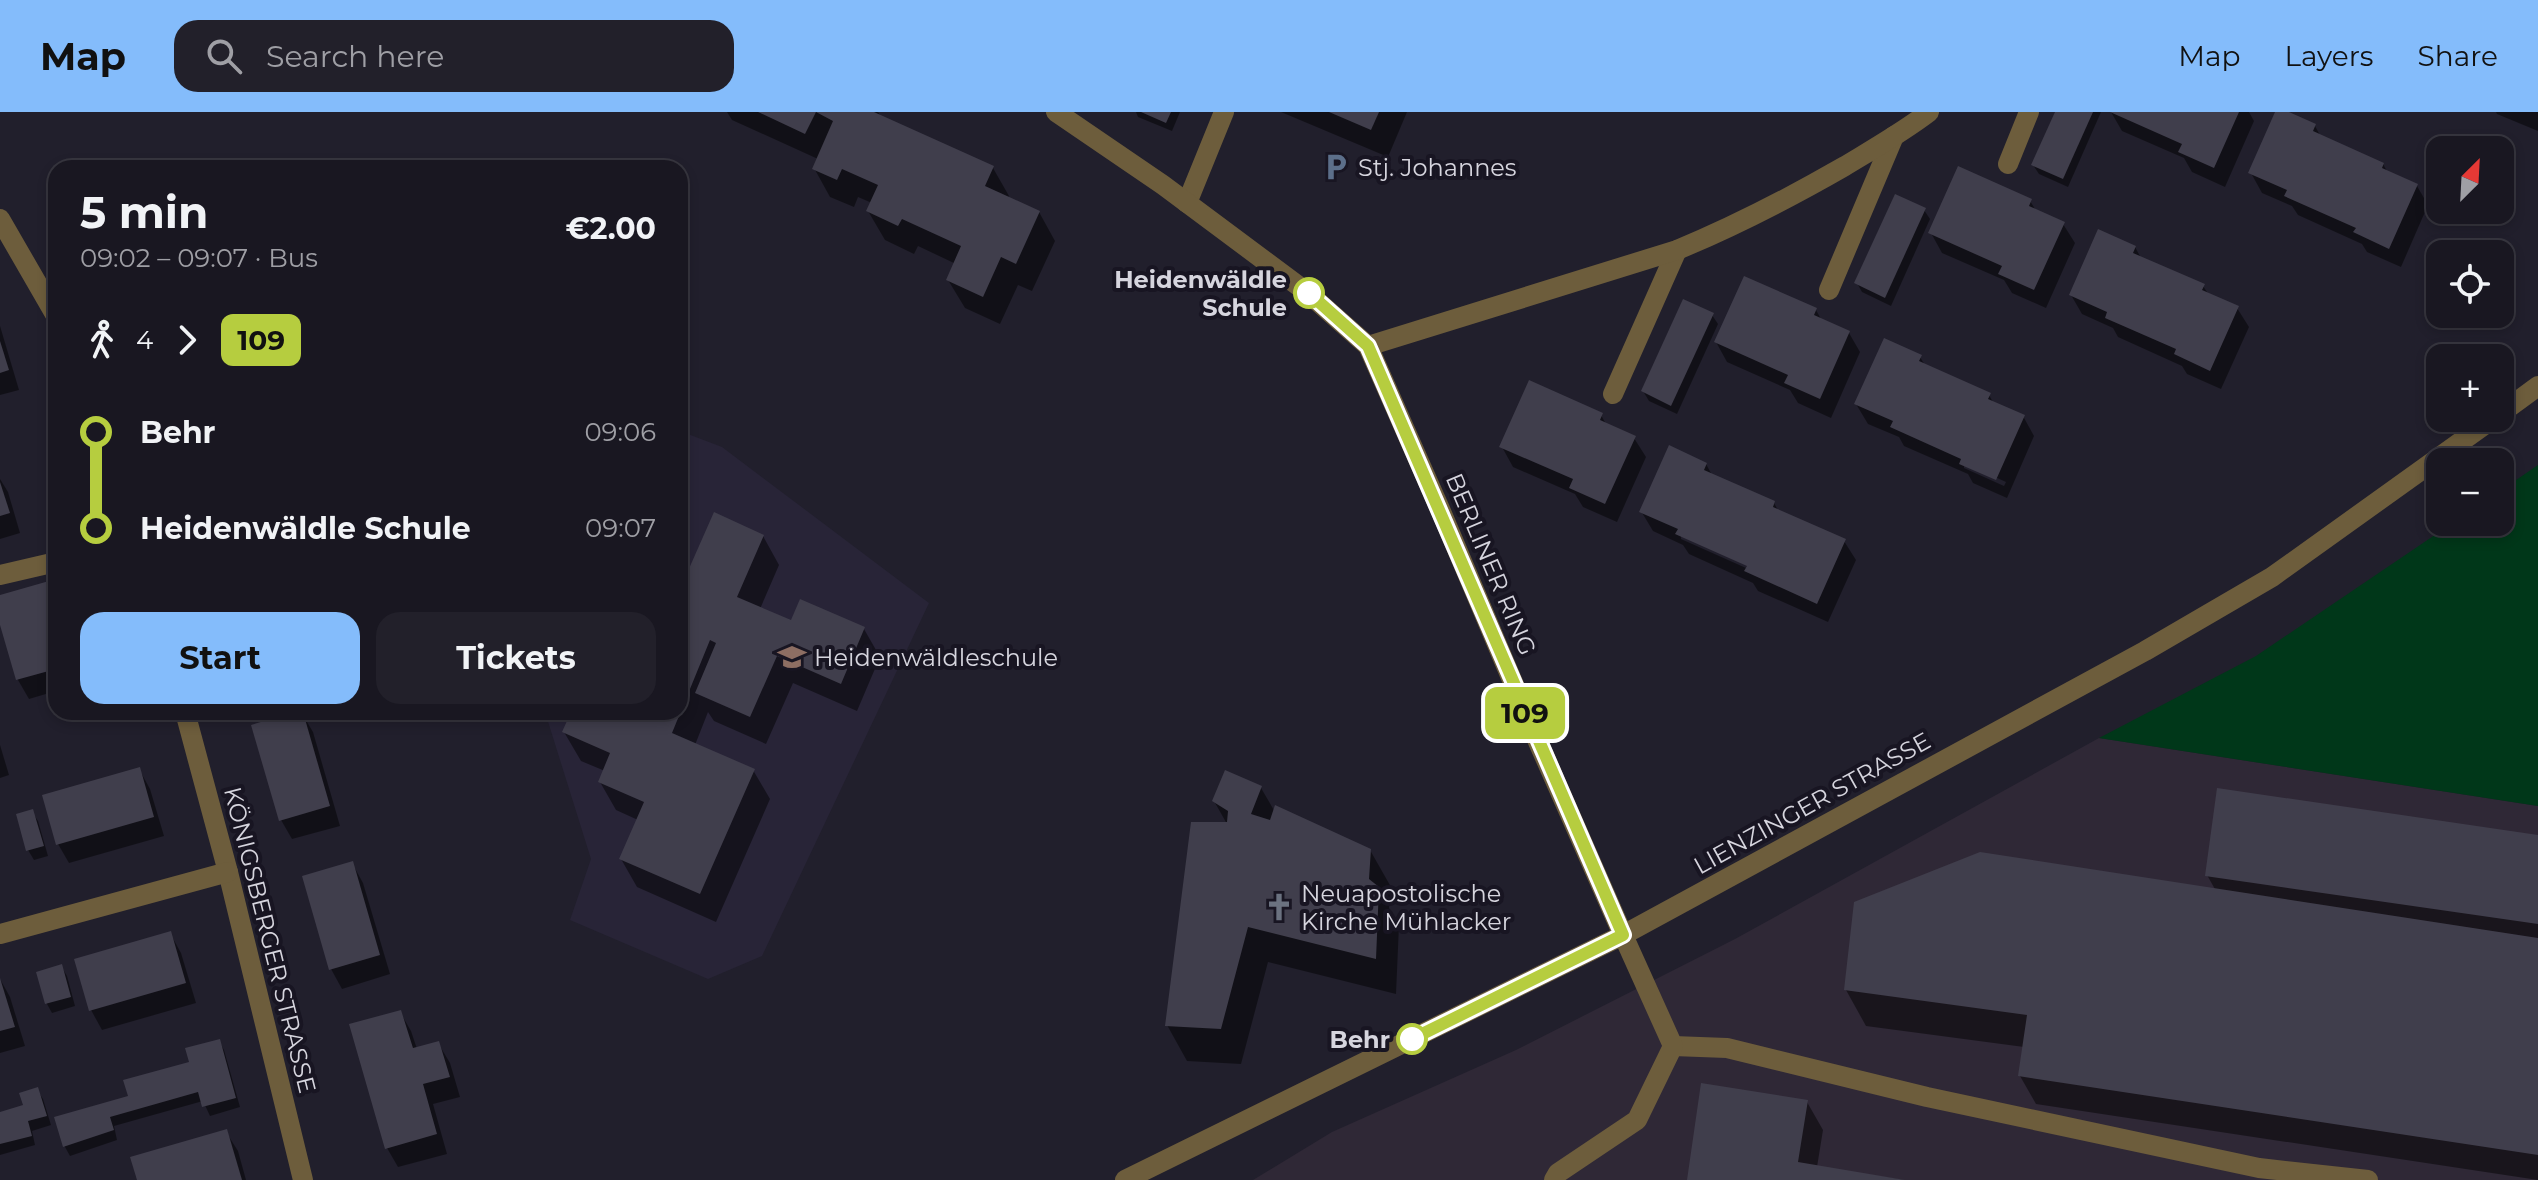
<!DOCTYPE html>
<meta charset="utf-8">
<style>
body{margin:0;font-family:Montserrat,sans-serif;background:#22202a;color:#f1f3f6;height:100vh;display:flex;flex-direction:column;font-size:30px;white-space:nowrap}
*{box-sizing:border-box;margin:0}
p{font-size:26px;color:#9f9fa5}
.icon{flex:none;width:44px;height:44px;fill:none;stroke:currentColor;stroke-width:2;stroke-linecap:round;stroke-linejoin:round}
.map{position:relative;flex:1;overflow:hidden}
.details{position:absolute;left:48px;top:48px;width:640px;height:560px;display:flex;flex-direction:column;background:#191721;border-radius:24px;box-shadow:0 4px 12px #0003,0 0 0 2px #37363f}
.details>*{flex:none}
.badge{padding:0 16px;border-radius:12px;font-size:28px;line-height:52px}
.needle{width:52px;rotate:24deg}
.controls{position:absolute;left:2426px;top:24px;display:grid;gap:16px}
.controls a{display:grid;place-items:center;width:88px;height:88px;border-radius:16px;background:#191721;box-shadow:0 4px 12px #0003,0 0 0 2px #37363f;font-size:40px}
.map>.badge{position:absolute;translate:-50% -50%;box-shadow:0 0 0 4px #fff}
.legs{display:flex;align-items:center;gap:12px;height:88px;padding:0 32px;font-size:26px}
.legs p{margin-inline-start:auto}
.headline{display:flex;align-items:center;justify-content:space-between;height:136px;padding:0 32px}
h1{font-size:44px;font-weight:700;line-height:60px}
.action{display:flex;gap:16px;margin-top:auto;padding:16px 32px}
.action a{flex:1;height:92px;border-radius:24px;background:#84bcfb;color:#111;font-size:32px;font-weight:700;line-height:92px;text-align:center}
.action a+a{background:#22202a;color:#f1f3f6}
ul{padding:0 32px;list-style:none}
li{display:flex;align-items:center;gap:28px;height:96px;font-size:30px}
li i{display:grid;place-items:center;width:12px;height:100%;margin:0 10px;background:currentColor}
li i::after{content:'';width:20px;height:20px;margin:-10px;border:6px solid;border-radius:50%;background:#191721}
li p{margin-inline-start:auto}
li:first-child i{background:linear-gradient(#0000 50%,currentColor 0)}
li:last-child i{background:linear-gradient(currentColor 50%,#0000 0)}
header{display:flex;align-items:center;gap:48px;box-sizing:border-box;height:112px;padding:0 40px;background:#84bcfb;color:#111}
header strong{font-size:38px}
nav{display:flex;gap:44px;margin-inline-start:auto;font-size:28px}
.search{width:560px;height:72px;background:#22202a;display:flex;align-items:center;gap:20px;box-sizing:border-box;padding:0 28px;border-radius:24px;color:#9f9fa5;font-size:30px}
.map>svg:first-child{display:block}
.industrial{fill:#2f2836}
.built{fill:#282437}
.green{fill:#003719}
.shadow{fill:#0007;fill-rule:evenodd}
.building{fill:#403e4c}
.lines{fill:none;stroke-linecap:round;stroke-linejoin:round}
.service{stroke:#6d5d3c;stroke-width:20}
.minor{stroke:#6d5d3c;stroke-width:20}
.tertiary{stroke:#6d5d3c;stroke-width:20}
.line-1-casing{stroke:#fff;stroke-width:18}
.line-1{stroke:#b6cd3f;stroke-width:12}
.stop-1-dot{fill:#fff;stroke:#b6cd3f;stroke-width:4}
.labels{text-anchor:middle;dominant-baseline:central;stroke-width:8;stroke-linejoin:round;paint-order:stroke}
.poi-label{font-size:24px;fill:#d6d5de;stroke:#181522;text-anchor:start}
.stop-label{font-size:24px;font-weight:bold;fill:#d6d5de;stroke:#181522;text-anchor:end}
.street-label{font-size:24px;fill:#d6d5de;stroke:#181522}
</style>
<header>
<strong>Map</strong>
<div class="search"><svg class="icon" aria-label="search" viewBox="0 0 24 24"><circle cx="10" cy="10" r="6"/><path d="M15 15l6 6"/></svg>Search here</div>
<nav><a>Map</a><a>Layers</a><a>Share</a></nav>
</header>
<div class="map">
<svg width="2538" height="1068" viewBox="0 0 2538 1068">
<rect width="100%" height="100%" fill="#211f2c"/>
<!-- industrial -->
<path class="industrial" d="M 2099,626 L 2538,694 L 2538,1068 L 1253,1068 L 1332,1020 L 1516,938 L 1735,827 Z"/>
<!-- built -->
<path class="built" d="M 680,319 L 722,335 L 929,491 L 762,844 L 708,867 L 570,808 L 591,747 L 545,600 L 680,600 Z"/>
<!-- green -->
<path class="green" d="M 2538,353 L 2538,694 L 2099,626 L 2256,544 L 2454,410 L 2500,410 L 2500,379 Z"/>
<!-- shadow -->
<g class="shadow">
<path d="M 727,0 L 878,0 L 881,5 L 993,56 L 1009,84 L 1008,86 L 1039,100 L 1055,129 L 1032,179 L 1018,173 L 1000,212 L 965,196 L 948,168 L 956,152 L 918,134 L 914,142 L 885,128 L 868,99 L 872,91 L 858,85 L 854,95 L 830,85 L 814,56 L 818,47 L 732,8 Z"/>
<path d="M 1136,0 L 1180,0 L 1172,19 L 1138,5 Z"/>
<path d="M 1281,0 L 1407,0 L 1388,45 Z"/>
<path d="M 2057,0 L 2101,0 L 2068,75 L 2039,62 L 2033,53 Z"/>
<path d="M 2111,0 L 2249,0 L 2254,9 L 2225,75 L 2192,60 L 2184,46 L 2122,19 Z"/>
<path d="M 2277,0 L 2284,0 L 2315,14 L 2321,25 L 2383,52 L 2388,61 L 2417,74 L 2428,93 L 2401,155 L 2367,140 L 2362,132 L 2298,103 L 2292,94 L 2262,81 L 2251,61 Z"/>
<path d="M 2496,0 L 2538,0 L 2538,19 L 2497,2 Z"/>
<path d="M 2030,89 L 2037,100 L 2063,112 L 2075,131 L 2046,196 L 2012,181 L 2004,168 L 1942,141 L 1931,121 Z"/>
<path d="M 1924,98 L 1930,107 L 1891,194 L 1862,180 L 1857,171 Z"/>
<path d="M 2135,135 L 2141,146 L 2203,174 L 2209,183 L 2237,196 L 2249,215 L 2221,277 L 2187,262 L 2182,254 L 2118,225 L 2113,216 L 2082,202 L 2071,183 Z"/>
<path d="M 1816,198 L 1822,209 L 1849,221 L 1860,240 L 1831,306 L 1798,291 L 1790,278 L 1727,250 L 1716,230 Z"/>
<path d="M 1712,203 L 1718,212 L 1677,302 L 1649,289 L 1643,279 Z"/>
<path d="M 0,214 L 19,278 L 0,283 Z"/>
<path d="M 1920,245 L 1926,255 L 1989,283 L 1994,292 L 2023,304 L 2034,324 L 2007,386 L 1973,371 L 1968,362 L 1904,334 L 1899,325 L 1868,312 L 1856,292 ZM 1964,351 L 2006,370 L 2004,374 L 1964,356 Z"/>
<path d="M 1601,303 L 1607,314 L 1634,326 L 1646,345 L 1617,410 L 1583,395 L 1575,382 L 1513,355 L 1502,335 Z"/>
<path d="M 1706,352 L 1712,363 L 1774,391 L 1779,400 L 1844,429 L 1856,448 L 1828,510 L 1758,479 L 1753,471 L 1689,442 L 1683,433 L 1653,419 L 1641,399 ZM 1681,423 L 1757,456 L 1755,460 L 1681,427 Z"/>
<path d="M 0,367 L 8,380 L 20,421 L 0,427 Z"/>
<path d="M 763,424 L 779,453 L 760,497 L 792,511 L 864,517 L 880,545 L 857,599 L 793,571 L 766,632 L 714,609 L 708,600 L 695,633 L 753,658 L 770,687 L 716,810 L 637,775 L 621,747 L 638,708 L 616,698 L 600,670 L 605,659 L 581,649 L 564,620 L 573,600 L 680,600 L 680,481 Z"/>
<path d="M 56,469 L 56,579 L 29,587 L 18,568 L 0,506 L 0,485 Z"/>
<path d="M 301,600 L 313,620 L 340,714 L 292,727 L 281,708 Z"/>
<path d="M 0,633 L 9,663 L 0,666 Z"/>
<path d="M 139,657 L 150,677 L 164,724 L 69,751 L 58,732 Z"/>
<path d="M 1261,676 L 1275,700 L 1370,738 L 1391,775 L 1389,796 L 1399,813 L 1396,882 L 1268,850 L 1241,952 L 1187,949 L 1167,913 L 1227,712 L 1214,689 Z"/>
<path d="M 32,700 L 38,709 L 48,744 L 34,748 L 28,738 Z"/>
<path d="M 2538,725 L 2538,1068 L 2036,992 L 2020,964 L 2024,935 L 1866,914 L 1846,878 L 2216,779 L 2207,763 Z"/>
<path d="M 352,751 L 363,771 L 390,862 L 342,877 L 331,857 Z"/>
<path d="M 170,821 L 181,841 L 196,891 L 102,918 L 91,898 Z"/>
<path d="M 61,854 L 67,864 L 75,894 L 52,901 L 47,892 L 39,861 Z"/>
<path d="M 0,867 L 10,885 L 25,934 L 0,941 Z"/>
<path d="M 400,900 L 411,919 L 417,937 L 438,931 L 450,951 L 460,985 L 433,992 L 447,1042 L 398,1055 L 387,1036 Z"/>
<path d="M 219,929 L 224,938 L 240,995 L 210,1004 L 203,989 L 114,1014 L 117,1028 L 70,1044 L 65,1035 L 57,1007 L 130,986 L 192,951 Z"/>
<path d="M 37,978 L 43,987 L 51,1013 L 32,1019 L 35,1033 L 0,1043 L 0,1002 L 25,994 Z"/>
<path d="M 1807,990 L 1823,1018 L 1817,1055 L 1904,1068 L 1689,1068 Z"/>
<path d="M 226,1020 L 238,1039 L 246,1068 L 139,1068 Z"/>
</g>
<!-- building -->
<g class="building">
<path d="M 758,0 L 874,0 L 994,54 L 985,74 L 1040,99 L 1016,152 L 1001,145 L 983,185 L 946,168 L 961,134 L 902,107 L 898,114 L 866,99 L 878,73 L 842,57 L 837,68 L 812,57 L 833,9 L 816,0 L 805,22 Z"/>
<path d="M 1141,0 L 1171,0 L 1166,11 Z"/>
<path d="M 1329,0 L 1379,0 L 1371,18 Z"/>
<path d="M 2055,0 L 2093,0 L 2063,67 L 2031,53 Z"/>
<path d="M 2110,0 L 2239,0 L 2214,56 L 2178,40 L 2182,32 Z"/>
<path d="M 2275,0 L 2289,0 L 2316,12 L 2313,19 L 2384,51 L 2382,56 L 2418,72 L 2389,137 L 2353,120 L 2356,116 L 2284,84 L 2287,78 L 2248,61 Z"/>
<path d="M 1958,54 L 2032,87 L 2029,94 L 2065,110 L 2034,178 L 1998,162 L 2002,154 L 1928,121 Z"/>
<path d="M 1895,82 L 1926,96 L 1885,186 L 1854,171 Z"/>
<path d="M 2098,117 L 2136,134 L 2133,141 L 2205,172 L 2202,178 L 2239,194 L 2210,259 L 2174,242 L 2176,237 L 2105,206 L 2107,200 L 2069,183 Z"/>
<path d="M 1744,164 L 1817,196 L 1814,203 L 1850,219 L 1820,287 L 1784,271 L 1788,263 L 1714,230 Z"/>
<path d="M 1683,187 L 1714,201 L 1671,294 L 1641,279 Z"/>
<path d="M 1884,226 L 1922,243 L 1919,249 L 1991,281 L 1988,287 L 2025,303 L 1996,368 L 1959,352 L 1961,347 L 1890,315 L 1893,309 L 1854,292 Z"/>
<path d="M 0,229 L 9,258 L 0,261 Z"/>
<path d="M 1529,268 L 1603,301 L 1600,308 L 1636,324 L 1605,392 L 1569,376 L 1573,367 L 1499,335 Z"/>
<path d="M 1669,333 L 1707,351 L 1704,358 L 1775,389 L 1773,395 L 1846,427 L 1817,492 L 1744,459 L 1747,454 L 1675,422 L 1678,417 L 1639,400 Z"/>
<path d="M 0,370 L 10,401 L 0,404 Z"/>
<path d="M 714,400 L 764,423 L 737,485 L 791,508 L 800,487 L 865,515 L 841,572 L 777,544 L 750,605 L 695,581 L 716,531 L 710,528 L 672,621 L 755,657 L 700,782 L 619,747 L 644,690 L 598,670 L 610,641 L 562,620 L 571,600 L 680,600 L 680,477 Z"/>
<path d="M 56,467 L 56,557 L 16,568 L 0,513 L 0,483 Z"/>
<path d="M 295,600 L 303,600 L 330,694 L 279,709 L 251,613 Z"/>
<path d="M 140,655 L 154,705 L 56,733 L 42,683 Z"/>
<path d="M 1225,658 L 1262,674 L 1251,702 L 1270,708 L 1275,693 L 1371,737 L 1369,767 L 1379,775 L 1376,847 L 1248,815 L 1221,917 L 1165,914 L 1191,710 L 1227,710 L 1228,699 L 1212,689 Z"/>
<path d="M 2217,676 L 2538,723 L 2538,812 L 2205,764 Z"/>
<path d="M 33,697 L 44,734 L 26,739 L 16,702 Z"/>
<path d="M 1980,740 L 2538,826 L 2538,1043 L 2018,964 L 2027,903 L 1844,878 L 1854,790 Z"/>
<path d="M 353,749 L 380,843 L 329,858 L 302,764 Z"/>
<path d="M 171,819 L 186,871 L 89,899 L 74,847 Z"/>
<path d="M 62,852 L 71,885 L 45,892 L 36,860 Z"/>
<path d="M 0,866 L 15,915 L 0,919 Z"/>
<path d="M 401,898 L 413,936 L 439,929 L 450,965 L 423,972 L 437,1022 L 385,1037 L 349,912 Z"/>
<path d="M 220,927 L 236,986 L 202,995 L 198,980 L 110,1005 L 114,1018 L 63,1035 L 54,1005 L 128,984 L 123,968 L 189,950 L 185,936 Z"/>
<path d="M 1701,971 L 1808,988 L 1798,1050 L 1905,1068 L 1687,1068 Z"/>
<path d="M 38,975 L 47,1004 L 28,1009 L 32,1024 L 0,1032 L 0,1000 L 23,993 L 19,981 Z"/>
<path d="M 227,1017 L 242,1068 L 137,1068 L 130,1045 Z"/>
</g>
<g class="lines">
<!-- service -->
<g class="service">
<path d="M 2008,52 L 2029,0"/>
<path d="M 1187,91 L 1224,0"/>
<path d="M 1829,178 L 1894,24"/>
<path d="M 1613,282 L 1677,138"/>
<path d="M 1673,934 L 1727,936 L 1927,985 L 2259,1056 L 2368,1068"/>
<path d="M 1554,1068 L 1558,1061 L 1637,1008 L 1673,934 L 1623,823"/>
</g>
<!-- minor -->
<g class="minor">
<path d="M 1056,0 L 1163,73 L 1308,181 L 1368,234 L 1440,397 L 1539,632 L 1623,823"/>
<path d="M 0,107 L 56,204"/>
<path d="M 1368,234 L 1677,138 C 1735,114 1791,85 1845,54 C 1873,37 1903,20 1929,0"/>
<path d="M 0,463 L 56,450"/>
<path d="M 185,600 L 228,760 L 303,1068"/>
<path d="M 0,822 L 228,760"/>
</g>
<!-- tertiary -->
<g class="tertiary">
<path d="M 2500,302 L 2538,274"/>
<path d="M 1125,1068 L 1623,823 L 2145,539 L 2272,465 L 2494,306"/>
</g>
</g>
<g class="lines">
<defs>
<path id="line-1" d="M 1309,181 L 1368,234 L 1623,823 L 1412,927"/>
</defs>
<!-- line-1 casing -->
<use href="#line-1" class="line-1-casing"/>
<!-- line-1 -->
<use href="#line-1" class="line-1"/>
</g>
<!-- icons -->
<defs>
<symbol id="parking-bare" viewBox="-9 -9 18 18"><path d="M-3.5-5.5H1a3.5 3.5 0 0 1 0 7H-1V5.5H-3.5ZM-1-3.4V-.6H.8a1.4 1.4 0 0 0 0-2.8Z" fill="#5c6f8a" stroke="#181522" stroke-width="2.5" paint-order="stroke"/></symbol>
<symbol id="school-bare" viewBox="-9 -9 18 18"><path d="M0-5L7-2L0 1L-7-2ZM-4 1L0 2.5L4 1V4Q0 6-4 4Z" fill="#8d6e63" stroke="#181522" stroke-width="2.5" paint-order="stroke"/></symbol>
<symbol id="church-bare" viewBox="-9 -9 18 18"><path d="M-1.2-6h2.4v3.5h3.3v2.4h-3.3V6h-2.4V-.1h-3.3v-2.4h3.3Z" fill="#6b7280" stroke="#181522" stroke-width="2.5" paint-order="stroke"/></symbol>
</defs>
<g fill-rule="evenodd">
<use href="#parking-bare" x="1316" y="35" width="40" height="40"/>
<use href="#school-bare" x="772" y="525" width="40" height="40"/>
<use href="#church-bare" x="1259" y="775" width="40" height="40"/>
</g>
<!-- markers -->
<g class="stop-1-dot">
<circle cx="1309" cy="181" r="14"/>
<circle cx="1412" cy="927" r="14"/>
</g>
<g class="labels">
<!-- poi labels -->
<g class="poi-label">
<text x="1358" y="55">Stj. Johannes</text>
<text x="814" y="545">Heidenwäldleschule</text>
<text x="1301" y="781">Neuapostolische<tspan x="1301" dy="28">Kirche Mühlacker</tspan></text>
</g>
<!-- stop labels -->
<g class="stop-label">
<text x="1287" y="167">Heidenwäldle<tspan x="1287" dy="28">Schule</tspan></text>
<text x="1390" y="927">Behr</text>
</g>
<!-- street labels -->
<g class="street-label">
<text transform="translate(1491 452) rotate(67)">BERLINER RING</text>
<text transform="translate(1812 691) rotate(-29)">LIENZINGER STRASSE</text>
<text transform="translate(270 828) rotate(76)">KÖNIGSBERGER STRASSE</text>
</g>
</g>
</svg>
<div class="controls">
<a><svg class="needle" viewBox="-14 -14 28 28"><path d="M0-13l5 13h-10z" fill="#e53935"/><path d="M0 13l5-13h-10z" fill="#9f9fa5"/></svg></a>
<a><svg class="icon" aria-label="locate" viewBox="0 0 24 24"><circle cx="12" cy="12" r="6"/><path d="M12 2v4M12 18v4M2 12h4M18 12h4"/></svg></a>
<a>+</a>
<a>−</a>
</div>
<b class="badge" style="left:1525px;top:601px;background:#b6cd3f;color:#111">109</b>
<section class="details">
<div class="headline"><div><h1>5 min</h1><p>09:02 – 09:07 · Bus</p></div><b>€2.00</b></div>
<div class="legs"><svg class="icon" aria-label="walk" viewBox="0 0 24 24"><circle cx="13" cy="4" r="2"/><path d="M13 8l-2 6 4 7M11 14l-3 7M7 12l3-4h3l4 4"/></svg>4<svg class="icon" aria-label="forward" viewBox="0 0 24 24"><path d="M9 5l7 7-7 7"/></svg><b class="badge" style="background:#b6cd3f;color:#111">109</b></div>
<ul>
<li><i style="color:#b6cd3f"></i><b>Behr</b><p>09:06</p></li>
<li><i style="color:#b6cd3f"></i><b>Heidenwäldle Schule</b><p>09:07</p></li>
</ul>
<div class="action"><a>Start</a><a>Tickets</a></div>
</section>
</div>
